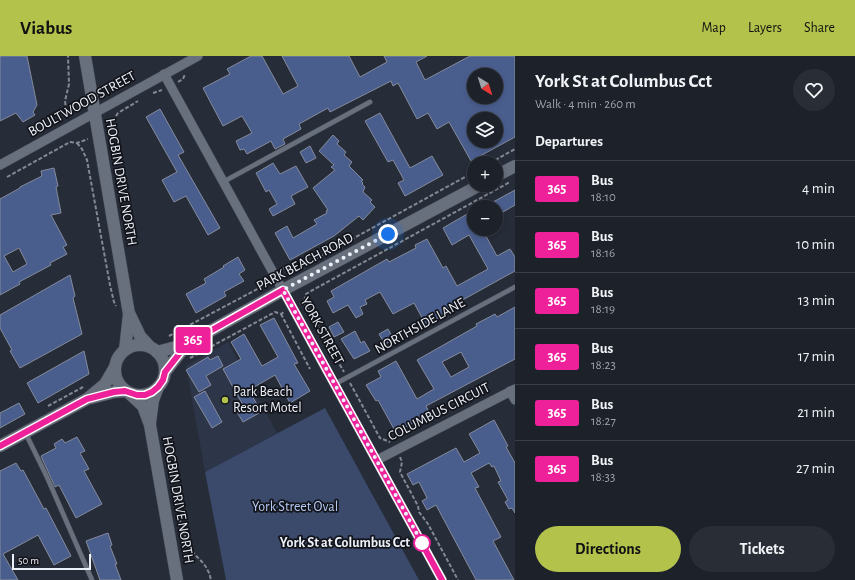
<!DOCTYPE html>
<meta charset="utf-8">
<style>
body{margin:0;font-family:"Alegreya Sans",sans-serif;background:#292e36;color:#f1f3f6;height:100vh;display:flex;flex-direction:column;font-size:15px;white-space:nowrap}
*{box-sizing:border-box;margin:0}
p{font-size:13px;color:#a0a3a8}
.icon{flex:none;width:22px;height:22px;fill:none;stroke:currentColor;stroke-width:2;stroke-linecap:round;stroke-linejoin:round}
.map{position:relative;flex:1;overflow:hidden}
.panel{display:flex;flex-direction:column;background:#1c212a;width:340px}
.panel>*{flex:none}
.badge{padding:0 8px;border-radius:3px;font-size:14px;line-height:26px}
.needle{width:26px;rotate:142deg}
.controls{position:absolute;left:467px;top:12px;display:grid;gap:8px}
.controls a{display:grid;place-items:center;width:36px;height:36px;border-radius:50%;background:#1c212a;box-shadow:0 2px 6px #0003,0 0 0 1px #3a3e47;font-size:20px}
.scale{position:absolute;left:12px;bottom:10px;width:79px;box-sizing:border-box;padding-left:4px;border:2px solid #ecf0f9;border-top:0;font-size:11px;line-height:14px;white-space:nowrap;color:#ecf0f9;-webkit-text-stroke:3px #12141a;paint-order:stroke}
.you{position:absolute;width:20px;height:20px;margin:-10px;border:3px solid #fff;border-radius:50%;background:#1a73e8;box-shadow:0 0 0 6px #1a73e833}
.map>.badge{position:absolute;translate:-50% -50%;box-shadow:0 0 0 2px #fff}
h2{padding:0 20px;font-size:15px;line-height:36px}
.round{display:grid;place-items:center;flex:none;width:42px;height:42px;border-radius:21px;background:#292e36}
.overview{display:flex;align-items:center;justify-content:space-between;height:68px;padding:0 20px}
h1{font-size:19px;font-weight:600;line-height:30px}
.cta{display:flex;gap:8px;margin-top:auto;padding:8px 20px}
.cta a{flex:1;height:46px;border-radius:24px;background:#b3c24b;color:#111;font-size:16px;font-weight:600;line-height:46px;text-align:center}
.cta a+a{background:#292e36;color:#f1f3f6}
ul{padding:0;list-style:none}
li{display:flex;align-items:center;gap:12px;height:56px;padding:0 20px;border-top:1px solid #3a3e47}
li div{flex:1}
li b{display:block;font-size:15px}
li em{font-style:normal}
li .badge{min-width:44px;font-weight:700;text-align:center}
header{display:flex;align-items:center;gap:24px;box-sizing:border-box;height:56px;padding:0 20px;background:#b3c24b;color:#111}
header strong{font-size:19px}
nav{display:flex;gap:22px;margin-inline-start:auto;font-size:14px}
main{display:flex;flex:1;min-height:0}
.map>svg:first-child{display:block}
.built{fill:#2d3548}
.green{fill:#3b496b}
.building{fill:#4a5e8e;stroke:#848b9b;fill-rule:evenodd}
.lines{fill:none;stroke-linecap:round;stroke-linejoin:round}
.lane-casing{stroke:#444953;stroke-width:5.5}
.street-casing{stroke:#444953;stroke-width:10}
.secondary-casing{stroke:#444953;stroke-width:13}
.path{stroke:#848993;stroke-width:2;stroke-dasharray:4 2;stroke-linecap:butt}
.lane{stroke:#686f7d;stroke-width:4.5}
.street{stroke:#686f7d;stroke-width:9}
.secondary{stroke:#686f7d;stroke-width:12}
.line-casing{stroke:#fff;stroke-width:9}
.line{stroke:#ee209a;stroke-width:6}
.walk{stroke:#ecf0f9;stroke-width:4;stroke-dasharray:0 7.2}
.poi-dot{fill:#b3c24b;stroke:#12141a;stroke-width:1.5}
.stop-dot{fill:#fff;stroke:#ee209a;stroke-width:2}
.labels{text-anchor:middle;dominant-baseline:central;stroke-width:3.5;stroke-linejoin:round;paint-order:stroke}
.street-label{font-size:14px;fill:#ecf0f9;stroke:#12141a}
.poi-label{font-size:14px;fill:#ecf0f9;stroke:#12141a;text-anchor:start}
.park-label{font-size:14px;fill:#b6caf6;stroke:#12141a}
.stop-label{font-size:14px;font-weight:bold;fill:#ecf0f9;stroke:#12141a;text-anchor:end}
</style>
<header>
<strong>Viabus</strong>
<nav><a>Map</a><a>Layers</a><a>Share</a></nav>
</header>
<main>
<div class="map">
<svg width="515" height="524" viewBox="0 0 515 524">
<rect width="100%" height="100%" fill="#262c38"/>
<!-- built -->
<path class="built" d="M 228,286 L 277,377 L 205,416 L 186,310 Z"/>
<!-- green -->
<path class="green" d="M 325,352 L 419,524 L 226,524 L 205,416 Z"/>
<!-- building -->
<g class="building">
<path d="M 0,0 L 27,0 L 37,49 L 33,56 L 35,59 L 23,66 L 16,57 L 0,65 Z"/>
<path d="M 251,0 L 262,0 L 283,38 L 298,30 L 282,0 L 349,0 L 360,21 L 387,6 L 384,0 L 427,0 L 416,6 L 425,24 L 470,0 L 515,0 L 515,81 L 471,105 L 449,66 L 437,73 L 428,57 L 417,63 L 398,27 L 393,30 L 391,25 L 330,56 L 328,52 L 299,68 L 301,73 L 283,83 L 285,88 L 275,93 L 271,85 L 247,98 L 244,93 L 240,94 L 236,85 L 252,77 L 242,60 L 223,70 L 203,32 L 230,18 L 227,13 ZM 474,19 L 496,19 L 496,41 L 474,41 ZM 474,63 L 496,63 L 496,85 L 474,85 Z"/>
<path d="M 160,53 L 184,96 L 178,99 L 220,172 L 208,179 L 186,140 L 174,146 L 162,124 L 177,116 L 146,61 Z"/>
<path d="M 380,57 L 410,112 L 432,100 L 443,119 L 405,140 L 398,127 L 404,124 L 393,104 L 388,106 L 365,65 Z"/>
<path d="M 333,79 L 339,85 L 337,88 L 346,96 L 344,99 L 352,106 L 349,110 L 363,124 L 361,125 L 363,127 L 362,128 L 365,131 L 363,136 L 372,144 L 370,146 L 375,151 L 363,164 L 359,160 L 334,180 L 290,204 L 275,177 L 287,170 L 293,182 L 317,168 L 314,164 L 327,157 L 326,155 L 328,154 L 313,132 L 335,114 L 331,111 L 334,109 L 319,95 Z"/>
<path d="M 310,90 L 316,102 L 306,107 L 300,96 Z"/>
<path d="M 273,107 L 280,118 L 296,110 L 308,131 L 291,140 L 295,148 L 273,160 L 269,153 L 277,148 L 269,134 L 266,136 L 256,117 Z"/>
<path d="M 54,112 L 58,130 L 56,131 L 61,157 L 51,159 L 67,189 L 63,191 L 67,198 L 50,207 L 51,209 L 19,226 L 20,228 L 0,239 L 0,143 L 20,132 L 20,131 L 42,120 L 41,115 ZM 19,192 L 27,208 L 13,216 L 4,200 Z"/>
<path d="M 515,134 L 515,149 L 496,160 L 496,151 L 484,151 Z"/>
<path d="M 474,154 L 474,173 L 482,173 L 497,200 L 510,193 L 515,201 L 515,215 L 448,252 L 450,256 L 426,269 L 414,247 L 393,258 L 380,236 L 365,244 L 367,248 L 360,251 L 363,258 L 356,262 L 348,249 L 333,257 L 327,245 L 334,241 L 331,235 L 387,203 L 389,206 L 416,192 L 415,189 L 427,183 L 443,212 L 446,210 L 457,230 L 488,213 L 469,179 L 452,189 L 443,172 Z"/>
<path d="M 238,201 L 245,214 L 239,218 L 244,225 L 224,236 L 226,240 L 196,257 L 186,238 L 206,227 L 204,223 L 224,211 L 223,210 Z"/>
<path d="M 70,219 L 75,240 L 73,242 L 82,278 L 20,312 L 10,295 L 12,294 L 0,272 L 0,259 Z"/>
<path d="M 515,251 L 515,303 L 426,350 L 430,358 L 404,372 L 402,368 L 394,373 L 378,344 L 376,345 L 366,329 L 381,321 L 378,315 L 396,305 L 417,343 L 434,333 L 417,304 L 477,270 L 476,268 L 495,258 L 497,261 ZM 461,296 L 469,311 L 451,321 L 442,306 Z"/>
<path d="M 274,262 L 298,307 L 294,308 L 310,335 L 290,347 L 275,319 L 249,334 L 261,356 L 243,366 L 237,356 L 244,351 L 223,313 L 241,303 L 231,286 L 244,278 L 262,310 L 278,301 L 260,269 Z"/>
<path d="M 338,266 L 344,276 L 334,281 L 329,271 Z"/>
<path d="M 388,273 L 394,284 L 385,288 L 379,278 Z"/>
<path d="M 355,275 L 361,287 L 364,285 L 370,295 L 354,303 L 341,283 Z"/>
<path d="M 84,295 L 89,318 L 38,347 L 27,327 Z"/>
<path d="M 218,300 L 223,310 L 206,320 L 211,329 L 199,336 L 186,314 L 208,301 L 210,304 Z"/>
<path d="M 205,335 L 222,366 L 212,372 L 194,341 Z"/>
<path d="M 19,347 L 25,358 L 0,372 L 0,357 Z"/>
<path d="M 494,364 L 508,390 L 506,391 L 515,407 L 515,457 L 512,452 L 509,453 L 505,446 L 508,444 L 498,426 L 501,425 L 494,410 L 492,411 L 489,407 L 471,417 L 479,431 L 475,432 L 501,481 L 493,485 L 514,524 L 476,524 L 436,449 L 427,454 L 422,445 L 427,442 L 419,426 L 413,429 L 407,418 L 456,392 L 464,406 L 480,397 L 469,378 Z"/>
<path d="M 77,381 L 85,395 L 80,397 L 89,413 L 84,415 L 102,448 L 76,462 L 59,429 L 55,431 L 41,400 L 56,392 L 54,388 L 62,383 L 65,387 Z"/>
<path d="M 16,407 L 21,415 L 23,414 L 44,453 L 46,452 L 71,500 L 54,509 L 38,479 L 3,498 L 18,524 L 0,524 L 0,415 Z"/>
<path d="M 108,477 L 112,489 L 110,490 L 117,508 L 115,508 L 121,524 L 100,524 L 86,485 Z"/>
</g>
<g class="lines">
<defs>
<g id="lane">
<path d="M 223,126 L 370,46"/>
<path d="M 335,328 L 515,231"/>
<path d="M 26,378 L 47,421 L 92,524"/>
</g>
<g id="street">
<path d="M 164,18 L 442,524"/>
<path d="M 0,109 L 198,0"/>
<path d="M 510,335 L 515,344"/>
<path d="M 377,404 L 515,333"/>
</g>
<g id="secondary">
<path d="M 85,0 L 129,258 L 125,294"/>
<path d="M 496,120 L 515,110"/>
<path d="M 130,259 L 140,280 L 150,291"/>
<circle cx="140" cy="314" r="25"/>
<path d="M 157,296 L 187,288 L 283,234 L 480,129"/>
<path d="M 165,316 L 187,288"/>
<path d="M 129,337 L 143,350 L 150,369 L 177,524"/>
<path d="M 91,342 L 114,336 L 125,335"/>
<path d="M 150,367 L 153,344 L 158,331"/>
<path d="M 0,390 L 87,343 L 105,328 L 115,311"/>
</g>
</defs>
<!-- lane casing -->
<use href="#lane" class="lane-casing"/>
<!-- street casing -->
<use href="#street" class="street-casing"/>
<!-- secondary casing -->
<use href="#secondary" class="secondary-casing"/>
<!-- path -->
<g class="path">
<path d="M 178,26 L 183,23 L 185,18"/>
<path d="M 153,37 L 162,34"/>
<path d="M 67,61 L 65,45 L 69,28 L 68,0"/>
<path d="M 109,73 L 115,71 L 114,63 L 118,57 L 138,45"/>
<path d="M 77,87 L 82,93 L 87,104 L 110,229 L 114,246 L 116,250"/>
<path d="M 490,107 L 515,93"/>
<path d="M 7,121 L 70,86 L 77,87 L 88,83"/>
<path d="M 314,204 L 474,116"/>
<path d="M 281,214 L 284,212 L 294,215 L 296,213"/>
<path d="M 304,246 L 344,316"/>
<path d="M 300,248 L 304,246 L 306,238 L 311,235 L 510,126"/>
<path d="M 281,258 L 310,313"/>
<path d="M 169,280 L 265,229 L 264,224 L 265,223"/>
<path d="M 190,302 L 275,256 L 281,258 L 284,256"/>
<path d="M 350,327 L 380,382 L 390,386"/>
<path d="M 48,350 L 83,331"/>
<path d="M 400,401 L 402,406 L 400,416 L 418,450 L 419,456 L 428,468 L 458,524"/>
<path d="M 178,463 C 189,475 182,480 188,490 C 193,499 204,505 208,515 C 210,518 210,521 211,524"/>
</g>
<!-- lane -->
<use href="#lane" class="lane"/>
<!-- street -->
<use href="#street" class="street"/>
<!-- secondary -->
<use href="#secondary" class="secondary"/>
</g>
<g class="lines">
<defs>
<path id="line" d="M 0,390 L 87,343 L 114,336 L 125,335 L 137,339 L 145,339 L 152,336 L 158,331 L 163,324 L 165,316 L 187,288 L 283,234 L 442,524"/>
</defs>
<!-- line casing -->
<use href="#line" class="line-casing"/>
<!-- line -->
<use href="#line" class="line"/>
<!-- walk -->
<path class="walk" d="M 388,178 L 283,234 L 422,487"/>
</g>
<!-- markers -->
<circle class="poi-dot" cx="225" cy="344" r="4"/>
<circle class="stop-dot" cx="422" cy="487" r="8"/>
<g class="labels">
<!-- street labels -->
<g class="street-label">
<text transform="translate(82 48) rotate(-29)">BOULTWOOD STREET</text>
<text transform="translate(121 126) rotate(80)">HOGBIN DRIVE NORTH</text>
<text transform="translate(305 206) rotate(-28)">PARK BEACH ROAD</text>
<text transform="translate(420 270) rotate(-29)">NORTHSIDE LANE</text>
<text transform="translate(322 275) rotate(61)">YORK STREET</text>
<text transform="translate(439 356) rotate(-27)">COLUMBUS CIRCUIT</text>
<text transform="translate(178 444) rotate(80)">HOGBIN DRIVE NORTH</text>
</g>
<!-- poi labels -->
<g class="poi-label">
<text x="233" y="336">Park Beach<tspan x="233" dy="16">Resort Motel</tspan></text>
</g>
<!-- park labels -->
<g class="park-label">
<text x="295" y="451">York Street Oval</text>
</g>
<!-- stop labels -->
<g class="stop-label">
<text x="410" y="487">York St at Columbus Cct</text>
</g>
</g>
</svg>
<div class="controls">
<a><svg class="needle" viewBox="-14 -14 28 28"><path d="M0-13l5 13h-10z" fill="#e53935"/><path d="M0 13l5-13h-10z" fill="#a0a3a8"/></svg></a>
<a><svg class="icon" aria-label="layers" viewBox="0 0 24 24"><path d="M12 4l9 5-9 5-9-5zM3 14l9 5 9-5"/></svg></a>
<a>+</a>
<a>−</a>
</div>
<div class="scale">50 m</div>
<div class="you" style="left:388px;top:178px"></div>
<b class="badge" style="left:193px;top:284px;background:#ee209a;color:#fff">365</b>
</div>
<section class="panel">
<div class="overview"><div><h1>York St at Columbus Cct</h1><p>Walk · 4 min · 260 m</p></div><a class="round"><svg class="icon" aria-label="heart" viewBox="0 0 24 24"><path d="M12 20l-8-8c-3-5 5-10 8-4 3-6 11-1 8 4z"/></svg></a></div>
<h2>Departures</h2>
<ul>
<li><span class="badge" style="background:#ee209a;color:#fff">365</span><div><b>Bus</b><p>18:10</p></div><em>4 min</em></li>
<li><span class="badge" style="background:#ee209a;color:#fff">365</span><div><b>Bus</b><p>18:16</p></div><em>10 min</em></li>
<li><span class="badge" style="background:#ee209a;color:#fff">365</span><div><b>Bus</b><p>18:19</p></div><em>13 min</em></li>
<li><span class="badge" style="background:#ee209a;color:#fff">365</span><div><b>Bus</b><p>18:23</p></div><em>17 min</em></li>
<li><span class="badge" style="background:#ee209a;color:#fff">365</span><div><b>Bus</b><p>18:27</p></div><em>21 min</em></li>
<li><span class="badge" style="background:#ee209a;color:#fff">365</span><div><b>Bus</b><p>18:33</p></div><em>27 min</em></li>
</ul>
<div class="cta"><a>Directions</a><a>Tickets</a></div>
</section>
</main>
